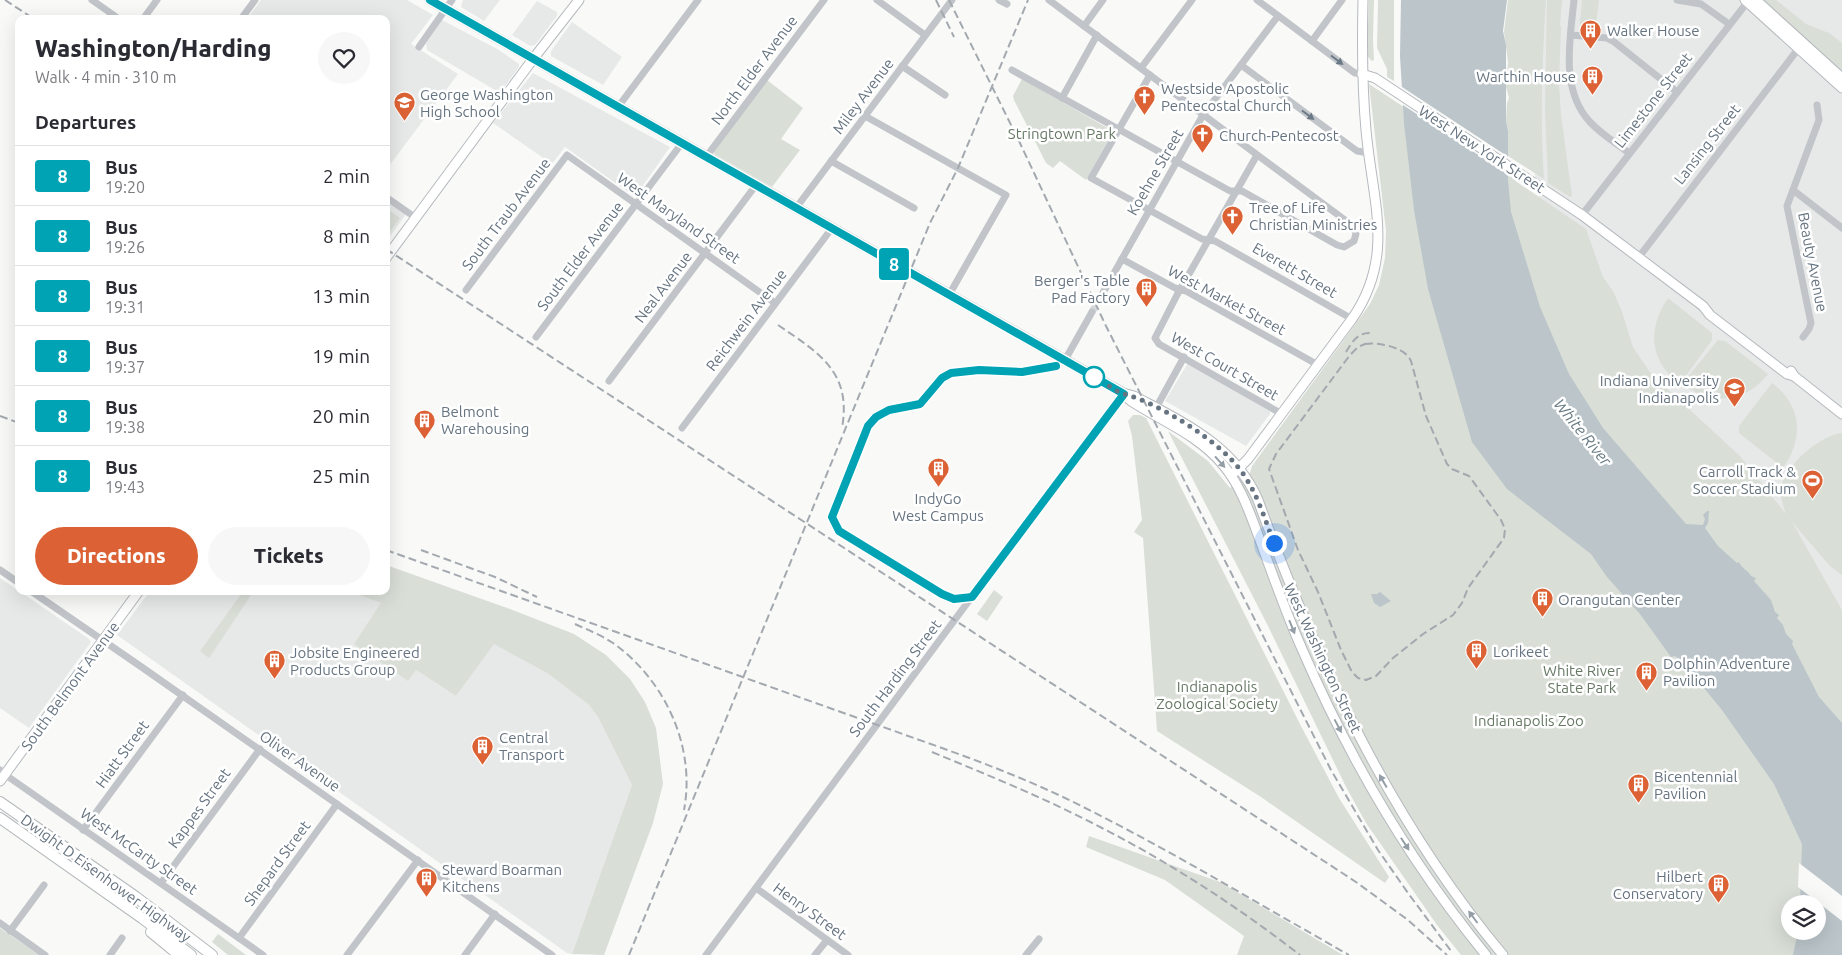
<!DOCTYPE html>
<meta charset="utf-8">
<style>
body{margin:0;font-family:Ubuntu,sans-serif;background:#f7f7f7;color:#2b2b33;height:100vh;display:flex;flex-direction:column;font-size:19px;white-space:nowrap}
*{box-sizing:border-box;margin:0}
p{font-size:16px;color:#7c7c81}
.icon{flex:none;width:28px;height:28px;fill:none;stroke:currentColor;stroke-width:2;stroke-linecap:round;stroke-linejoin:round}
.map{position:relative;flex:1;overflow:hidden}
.sheet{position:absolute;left:15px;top:15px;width:375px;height:580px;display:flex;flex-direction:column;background:#fff;border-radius:10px;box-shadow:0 5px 20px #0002}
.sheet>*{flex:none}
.badge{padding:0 10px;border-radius:4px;font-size:18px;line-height:32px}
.fabs{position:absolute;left:1781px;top:895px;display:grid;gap:10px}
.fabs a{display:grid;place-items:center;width:45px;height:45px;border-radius:50%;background:#fff;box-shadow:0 5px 20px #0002;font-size:25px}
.you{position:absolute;width:25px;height:25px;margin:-12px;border:4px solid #fff;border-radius:50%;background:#1a73e8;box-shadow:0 0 0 8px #1a73e833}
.map>.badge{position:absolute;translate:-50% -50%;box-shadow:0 0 0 2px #fff}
h2{padding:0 20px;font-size:19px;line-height:45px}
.round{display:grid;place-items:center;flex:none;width:52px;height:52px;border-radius:26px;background:#f7f7f7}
.summary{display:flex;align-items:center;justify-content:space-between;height:85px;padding:0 20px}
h1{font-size:24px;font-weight:800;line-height:38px}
.action{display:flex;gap:10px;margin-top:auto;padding:10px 20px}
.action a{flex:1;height:58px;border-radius:30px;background:#dc6235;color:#fff;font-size:20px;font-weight:800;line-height:58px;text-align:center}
.action a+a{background:#f7f7f7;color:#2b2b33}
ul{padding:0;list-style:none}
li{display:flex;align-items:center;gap:15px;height:60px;padding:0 20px;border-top:1px solid #e1e1e2}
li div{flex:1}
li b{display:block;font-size:19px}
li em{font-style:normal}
li .badge{min-width:55px;font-weight:700;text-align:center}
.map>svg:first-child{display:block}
.built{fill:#e7e9e9}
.green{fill:#d9ded7;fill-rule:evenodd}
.water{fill:#bbc5ca}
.pier{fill:#f9faf8}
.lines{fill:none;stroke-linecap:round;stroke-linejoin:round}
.minor-tunnel{stroke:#d4d8da;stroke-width:7;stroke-dasharray:7 3.5;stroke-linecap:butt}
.major-casing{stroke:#b5b9be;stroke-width:11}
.highway-casing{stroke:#b5b9bc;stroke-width:12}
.minor{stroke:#c1c5c9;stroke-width:7}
.major{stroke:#fff;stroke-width:9}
.highway{stroke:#fff;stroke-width:10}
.rail{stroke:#a3a9af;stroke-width:2;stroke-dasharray:8 4;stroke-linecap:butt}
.oneway{fill:#6b7885}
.oneway2{fill:#949ea7}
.line-casing{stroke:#fff;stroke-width:11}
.line{stroke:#00a3b4;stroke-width:8}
.walk{stroke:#667481;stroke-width:5;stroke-dasharray:0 9}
.stop-dot{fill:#fff;stroke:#00a3b4;stroke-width:2.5}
.labels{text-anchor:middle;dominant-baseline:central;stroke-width:5;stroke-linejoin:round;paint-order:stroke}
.poi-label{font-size:15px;fill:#667481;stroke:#fff;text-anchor:start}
.street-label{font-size:15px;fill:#667481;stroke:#fff}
.park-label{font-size:15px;fill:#677965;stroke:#fff}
.water-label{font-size:16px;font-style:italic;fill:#667982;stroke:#fff}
</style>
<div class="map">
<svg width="1842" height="955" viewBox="0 0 1842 955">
<rect width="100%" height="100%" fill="#f9faf8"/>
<!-- built -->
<g class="built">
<path d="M 261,0 L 407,0 L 433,15 L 411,44 L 458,74 L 386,170 L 386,19 L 247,19 Z"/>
<path d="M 463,0 L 500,0 L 484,21 L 461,7 Z"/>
<path d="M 1534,0 L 1842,0 L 1842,697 L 1558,293 L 1526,129 Z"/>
<path d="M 537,1 L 557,12 L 557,16 L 535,45 L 530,46 L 512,35 Z"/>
<path d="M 442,20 L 499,50 L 519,64 L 519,67 L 500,93 L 427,50 L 426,44 Z"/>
<path d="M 572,22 L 622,57 L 603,85 L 551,56 L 551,51 Z"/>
<path d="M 533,73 L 670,147 L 635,197 L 565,147 L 552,164 L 493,123 Z"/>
<path d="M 386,200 L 406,214 L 386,242 Z"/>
<path d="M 1188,363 L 1270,411 L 1270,414 L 1246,446 L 1165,401 Z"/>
<path d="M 0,578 L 89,639 L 91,642 L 29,728 L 0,708 Z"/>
<path d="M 150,591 L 243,591 L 200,651 L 209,657 L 254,591 L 348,591 L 381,603 L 408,681 L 416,670 L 456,696 L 494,643 L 547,673 L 589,705 L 598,717 L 632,785 L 572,954 L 567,953 L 117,635 Z"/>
</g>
<!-- green -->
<g class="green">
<path d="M 1369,0 L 1374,0 L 1373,39 L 1374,60 L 1372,61 L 1367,56 Z"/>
<path d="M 1378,0 L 1394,0 L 1394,81 L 1387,77 L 1387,69 L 1377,48 Z"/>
<path d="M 1508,0 L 1546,0 C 1542,60 1540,119 1544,179 L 1508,156 L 1508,132 L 1506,121 L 1507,103 L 1509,98 L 1506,87 L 1508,62 L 1504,32 Z"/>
<path d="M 1547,0 L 1562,0 L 1560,26 L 1561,26 L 1559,84 L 1561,115 L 1572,196 L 1570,197 L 1548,183 L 1545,110 Z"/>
<path d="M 1582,0 L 1599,0 L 1595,33 L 1579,33 Z"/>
<path d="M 1762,0 L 1776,0 L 1806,24 L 1829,33 L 1842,43 L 1842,73 Z"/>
<path d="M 1022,79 L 1111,130 L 1110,132 L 1112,134 L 1086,180 L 1060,161 L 1053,168 L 1046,163 L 1014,100 L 1013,96 Z"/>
<path d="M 767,80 L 803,108 L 781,139 L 800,150 L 772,187 L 714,154 L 714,151 Z"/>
<path d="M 1369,84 L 1508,176 L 1509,175 L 1517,182 L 1586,229 L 1603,277 L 1613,291 L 1621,309 L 1633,347 L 1651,374 L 1740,456 L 1786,514 C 1783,505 1779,495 1782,484 C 1787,464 1821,435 1842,433 L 1842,575 L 1830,566 L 1792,522 L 1842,610 L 1842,955 L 1461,955 L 1437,925 L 1366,823 L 1346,787 L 1268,626 L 1168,431 L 1208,461 L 1230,488 L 1250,473 L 1252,466 L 1370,304 L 1379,285 L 1385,258 L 1386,231 ZM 1790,904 L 1818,904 L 1818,931 L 1790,931 Z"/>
<path d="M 386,208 L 400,218 L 386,237 Z"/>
<path d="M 1668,298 L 1712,333 L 1712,340 L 1680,384 C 1649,361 1647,329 1668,298 Z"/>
<path d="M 1718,340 L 1725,341 L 1768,374 C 1745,404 1712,405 1682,384 Z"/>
<path d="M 1772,383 C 1802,405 1804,438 1783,468 L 1739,433 L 1739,426 Z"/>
<path d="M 1133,415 L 1140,415 L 1146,418 L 1302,728 L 1339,798 L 1389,877 L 1385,883 L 1261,797 L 1157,731 L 1143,538 L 1134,532 L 1142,520 L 1132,436 L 1128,421 Z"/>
<path d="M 386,565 L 510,609 L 574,634 L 606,655 L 630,679 L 645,702 L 656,728 L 663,784 L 653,823 L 604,955 L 572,954 L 632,785 L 598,717 L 589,705 L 547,673 L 494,644 L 456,696 L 416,670 L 408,681 L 354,644 L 381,603 L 348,591 L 386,591 Z"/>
<path d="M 994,590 L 1003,597 L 987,621 L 977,614 Z"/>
<path d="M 243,591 L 254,591 L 209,658 L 200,651 Z"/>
<path d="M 1089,836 L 1220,882 L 1343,955 L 1237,955 L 1244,936 L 1165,880 L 1086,847 Z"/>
<path d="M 0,928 L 39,955 L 0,955 Z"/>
<path d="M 218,934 L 246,955 L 228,955 L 212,942 Z"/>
</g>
<!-- water -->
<g class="water">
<path d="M 1401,0 L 1507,0 L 1503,31 L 1506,45 L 1506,121 L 1508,131 L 1508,180 L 1511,212 L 1540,307 L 1569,374 L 1603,428 L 1686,524 L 1703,525 L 1705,519 L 1703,515 L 1707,511 L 1709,511 L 1708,523 L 1705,528 L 1718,546 L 1737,563 L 1739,562 C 1741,568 1749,571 1751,576 L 1756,578 L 1754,581 L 1771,600 L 1775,612 L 1779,615 L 1777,618 L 1783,625 L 1786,634 L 1793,641 L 1792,644 L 1819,697 L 1842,723 L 1842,955 L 1793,955 L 1798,931 L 1818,931 L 1818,904 L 1800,904 L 1802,844 L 1774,784 L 1722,710 L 1681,660 L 1675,656 L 1671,657 L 1640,614 L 1607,577 L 1591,554 L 1507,489 L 1472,442 L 1428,289 L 1414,210 L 1404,123 L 1400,56 Z"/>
<path d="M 1380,592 L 1391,601 L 1380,607 L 1374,603 L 1371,594 L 1377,594 Z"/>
</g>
<!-- pier -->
<g class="pier">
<path d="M 1399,85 L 1510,158 L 1510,176 L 1400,103 Z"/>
<path d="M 1799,863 L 1842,896 L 1842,921 L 1798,887 Z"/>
</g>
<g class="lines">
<!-- minor-tunnel -->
<path class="minor-tunnel" d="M 1092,312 L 1100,298"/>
<defs>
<g id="major">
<path d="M 430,0 L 1107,384 C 1112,387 1119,390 1123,393 C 1126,396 1128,399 1131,401 C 1163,422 1199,435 1224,466 C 1242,488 1250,514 1260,540 C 1273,576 1286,613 1302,649 C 1349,758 1410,862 1486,955"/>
<path d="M 1745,0 L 1842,88"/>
<path d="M 1756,0 L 1842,78"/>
<path d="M 1362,74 L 1375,78 L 1582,215 L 1703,306 L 1710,315 L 1787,374 L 1794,376"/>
<path d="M 386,258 L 533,59 L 579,0"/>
<path d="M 1791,371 L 1794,376 L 1842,414"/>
<path d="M 1123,393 L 1134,396 C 1184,423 1234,445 1258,500 C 1317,663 1391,821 1503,955"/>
<path d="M 1235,472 L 1248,459 L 1352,319 C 1396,256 1372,200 1366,130 C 1362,87 1362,43 1363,0"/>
<path d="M 0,781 L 139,591"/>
</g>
<g id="highway">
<path d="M 0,802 L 136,897 L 212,955"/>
<path d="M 0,818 L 142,918 L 191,955"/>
<path d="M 151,932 L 179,955"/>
</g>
</defs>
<!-- major casing -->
<use href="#major" class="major-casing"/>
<!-- highway casing -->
<use href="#highway" class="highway-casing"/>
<!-- minor -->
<g class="minor">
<path d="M 92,0 L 119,19"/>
<path d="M 877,0 L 925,35"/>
<path d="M 999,0 L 1007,4"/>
<path d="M 1257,0 L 1352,71 L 1355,73 L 1362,74"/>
<path d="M 1574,0 C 1570,40 1560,90 1590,122 C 1601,134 1616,143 1629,153"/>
<path d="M 1677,0 L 1701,4 L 1729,24"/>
<path d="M 143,19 L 157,0"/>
<path d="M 241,19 L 255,0"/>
<path d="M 1084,26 L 1103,0"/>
<path d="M 1571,35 L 1607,38 L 1613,41 L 1677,92"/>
<path d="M 1312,41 L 1342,0"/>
<path d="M 419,47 L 452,0"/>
<path d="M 1241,65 L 1357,151 L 1369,153"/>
<path d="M 902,66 L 945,95"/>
<path d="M 1141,68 L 1192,0"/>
<path d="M 1012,70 L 1230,191 L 1242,191 L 1337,245 L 1344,247 L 1354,241 L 1356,234 L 1353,226 L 1049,0"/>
<path d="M 1150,75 L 1091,178 L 1202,239 L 1215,241 L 1352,319"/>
<path d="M 1062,98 L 1097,35"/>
<path d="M 618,107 L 698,0"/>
<path d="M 865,116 L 1006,195 L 949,295"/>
<path d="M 1257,155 L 1177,295 L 1155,338 L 1159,344 L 1282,414"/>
<path d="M 706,157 L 824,0"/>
<path d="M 831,161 L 914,208"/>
<path d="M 1793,190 L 1842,228"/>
<path d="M 386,197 L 416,218"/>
<path d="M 796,208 L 952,0"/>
<path d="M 1582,215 L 1749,0"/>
<path d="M 1639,257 L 1798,49"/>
<path d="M 1122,259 L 1175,288 L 1186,291 L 1318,365"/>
<path d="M 466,290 L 567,155 L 775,303"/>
<path d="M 1100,298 L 1203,115 L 1278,16"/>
<path d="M 536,337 L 682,143"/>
<path d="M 1803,337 L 1809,329 L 1811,323 L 1787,206 L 1819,120 L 1817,105"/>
<path d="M 1065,360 L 1092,312"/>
<path d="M 609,381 L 756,185"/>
<path d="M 1156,408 L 1184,357"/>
<path d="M 682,428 L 832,228"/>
<path d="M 0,570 L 19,583"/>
<path d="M 31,591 L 143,668 L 552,955"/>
<path d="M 0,770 L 10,778 L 263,955"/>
<path d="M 83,830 L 183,695"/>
<path d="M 161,883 L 260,749"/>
<path d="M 756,888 L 848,955"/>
<path d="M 0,923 L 45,955"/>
<path d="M 10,931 L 44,885"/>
<path d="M 239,938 L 337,804"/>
<path d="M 110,955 L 122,938"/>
<path d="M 347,955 L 418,860"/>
<path d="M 465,955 L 495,914"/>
<path d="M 706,955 L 1123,393"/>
<path d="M 815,955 L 827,940"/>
<path d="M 1026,955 L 1039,939"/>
</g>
<!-- major -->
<use href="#major" class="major"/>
<!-- highway -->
<use href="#highway" class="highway"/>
<!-- rail -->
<g class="rail">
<path d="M 5,0 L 34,19"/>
<path d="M 936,0 L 954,37"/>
<path d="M 949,0 L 1019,141 L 1106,326 L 1331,770 L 1378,850 L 1408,893 L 1451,951"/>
<path d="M 386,249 L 1356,882 L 1408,920 L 1447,955"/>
<path d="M 778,325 C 819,353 852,372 842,428"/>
<path d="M 1365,344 C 1379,342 1405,347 1411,361 L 1426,416 L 1447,464 L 1452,469 L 1469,476 L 1472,480 L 1501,520 L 1505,529 L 1504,538 L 1468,588 L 1462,603 L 1453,615 L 1423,634 L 1393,658 L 1376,676 L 1366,680 L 1358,678 L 1352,672 L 1341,650 L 1318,592 L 1298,550 L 1269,469 L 1276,454 L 1350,355 L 1358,347 Z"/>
<path d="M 1346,352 C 1352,342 1358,332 1371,333"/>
<path d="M 0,416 L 19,423"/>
<path d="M 386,550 L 942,748 C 984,763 1025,779 1065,798 C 1162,845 1255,902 1349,955"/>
<path d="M 421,550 L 495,577 L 537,597"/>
<path d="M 575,624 C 588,630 601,635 613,643 C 665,680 696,747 684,810"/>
<path d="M 932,752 C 990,776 1047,799 1102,828 C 1172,864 1238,907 1300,955"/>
<path d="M 629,955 L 930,223 L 958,168 L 1028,0"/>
</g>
</g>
<!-- one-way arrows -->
<defs><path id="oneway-solid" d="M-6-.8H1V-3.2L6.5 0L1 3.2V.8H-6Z" transform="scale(1.25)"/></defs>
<g class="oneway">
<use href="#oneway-solid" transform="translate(1337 60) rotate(37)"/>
<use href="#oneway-solid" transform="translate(1308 115) rotate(37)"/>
</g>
<g class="oneway2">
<use href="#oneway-solid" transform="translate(1220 462) rotate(48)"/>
<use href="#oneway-solid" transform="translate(1292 627) rotate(68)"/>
<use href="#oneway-solid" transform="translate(1338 726) rotate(62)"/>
<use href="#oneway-solid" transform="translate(1383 781) rotate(-120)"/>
<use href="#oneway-solid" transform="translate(1405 844) rotate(57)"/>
<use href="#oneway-solid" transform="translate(1473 917) rotate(-127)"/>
</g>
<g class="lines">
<defs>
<path id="line" d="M 430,0 L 1124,394 L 972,597 L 954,599 L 942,594 L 839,531 L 832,517 L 868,426 L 876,417 L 889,410 L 920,404 L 942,378 L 951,373 L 979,370 L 1022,372 L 1056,366"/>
</defs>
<!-- line casing -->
<use href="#line" class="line-casing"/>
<!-- line -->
<use href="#line" class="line"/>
<!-- walk -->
<path class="walk" d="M 1094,377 C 1104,381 1114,391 1124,394 C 1158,403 1216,439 1238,467 C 1256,489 1264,517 1274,543"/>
</g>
<!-- icons -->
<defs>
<symbol id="building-pin" viewBox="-11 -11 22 30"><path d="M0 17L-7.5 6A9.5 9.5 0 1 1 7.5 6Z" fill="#dc6235" stroke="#fff"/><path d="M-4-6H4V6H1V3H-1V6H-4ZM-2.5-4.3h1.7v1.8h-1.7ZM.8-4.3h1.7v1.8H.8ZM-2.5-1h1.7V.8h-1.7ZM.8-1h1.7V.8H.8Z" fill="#fff"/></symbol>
<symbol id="church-pin" viewBox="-11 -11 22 30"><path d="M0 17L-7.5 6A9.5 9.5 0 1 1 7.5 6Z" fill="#dc6235" stroke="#fff"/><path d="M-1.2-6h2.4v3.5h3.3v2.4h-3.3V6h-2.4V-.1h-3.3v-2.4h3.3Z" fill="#fff"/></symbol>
<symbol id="school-pin" viewBox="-11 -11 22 30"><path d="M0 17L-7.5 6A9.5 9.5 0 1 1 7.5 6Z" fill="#dc6235" stroke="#fff"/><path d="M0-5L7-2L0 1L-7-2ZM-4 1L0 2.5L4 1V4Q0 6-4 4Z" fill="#fff"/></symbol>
<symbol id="university-pin" viewBox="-11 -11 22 30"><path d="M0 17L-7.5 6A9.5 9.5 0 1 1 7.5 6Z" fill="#dc6235" stroke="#fff"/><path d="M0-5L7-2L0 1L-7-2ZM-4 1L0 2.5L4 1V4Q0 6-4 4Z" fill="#fff"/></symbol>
<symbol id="stadium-pin" viewBox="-11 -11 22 30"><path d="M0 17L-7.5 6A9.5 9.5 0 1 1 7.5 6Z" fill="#dc6235" stroke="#fff"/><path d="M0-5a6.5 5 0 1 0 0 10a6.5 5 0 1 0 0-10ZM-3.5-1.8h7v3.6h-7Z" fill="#fff"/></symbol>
</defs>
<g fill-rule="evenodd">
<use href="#building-pin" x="1578" y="18" width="25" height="34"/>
<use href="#building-pin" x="1580" y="64" width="25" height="34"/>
<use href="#church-pin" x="1132" y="84" width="25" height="34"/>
<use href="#school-pin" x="392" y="90" width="25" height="34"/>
<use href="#church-pin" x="1190" y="122" width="25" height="34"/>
<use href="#church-pin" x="1220" y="204" width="25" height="34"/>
<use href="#building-pin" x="1134" y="276" width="25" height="34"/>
<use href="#university-pin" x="1722" y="376" width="25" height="34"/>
<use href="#building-pin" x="412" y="408" width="25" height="34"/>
<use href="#building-pin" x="926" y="456" width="25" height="34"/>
<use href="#stadium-pin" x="1800" y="468" width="25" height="34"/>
<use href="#building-pin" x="1530" y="586" width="25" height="34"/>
<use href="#building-pin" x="1464" y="638" width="25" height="34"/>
<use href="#building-pin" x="262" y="648" width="25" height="34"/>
<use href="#building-pin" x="1634" y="660" width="25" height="34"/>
<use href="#building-pin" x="470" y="734" width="25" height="34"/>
<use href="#building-pin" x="1626" y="772" width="25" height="34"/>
<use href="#building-pin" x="414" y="866" width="25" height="34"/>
<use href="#building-pin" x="1706" y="872" width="25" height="34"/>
</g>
<!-- markers -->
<circle class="stop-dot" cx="1094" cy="377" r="10"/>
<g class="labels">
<!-- poi labels -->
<g class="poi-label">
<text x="1607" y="30">Walker House</text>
<text x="1576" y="76" text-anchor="end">Warthin House</text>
<text x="1161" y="88">Westside Apostolic<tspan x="1161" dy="17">Pentecostal Church</tspan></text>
<text x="420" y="94">George Washington<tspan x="420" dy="17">High School</tspan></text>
<text x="1219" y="135">Church-Pentecost</text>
<text x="1249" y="207">Tree of Life<tspan x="1249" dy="17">Christian Ministries</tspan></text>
<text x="1130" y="280" text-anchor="end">Berger's Table<tspan x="1130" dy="17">Pad Factory</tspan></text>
<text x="1719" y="380" text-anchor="end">Indiana University<tspan x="1719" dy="17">Indianapolis</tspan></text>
<text x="441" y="411">Belmont<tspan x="441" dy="17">Warehousing</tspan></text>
<text x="1796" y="471" text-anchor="end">Carroll Track &amp;<tspan x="1796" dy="17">Soccer Stadium</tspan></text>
<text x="938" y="498" text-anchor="middle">IndyGo<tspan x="938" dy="17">West Campus</tspan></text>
<text x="1558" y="599">Orangutan Center</text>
<text x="1493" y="651">Lorikeet</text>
<text x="290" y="652">Jobsite Engineered<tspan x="290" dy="17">Products Group</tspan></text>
<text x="1663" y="663">Dolphin Adventure<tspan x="1663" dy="17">Pavilion</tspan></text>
<text x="499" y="737">Central<tspan x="499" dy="17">Transport</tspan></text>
<text x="1654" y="776">Bicentennial<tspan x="1654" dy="17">Pavilion</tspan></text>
<text x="442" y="869">Steward Boarman<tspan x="442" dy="17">Kitchens</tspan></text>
<text x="1703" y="876" text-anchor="end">Hilbert<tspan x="1703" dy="17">Conservatory</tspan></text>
</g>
<!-- street labels -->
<g class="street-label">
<text transform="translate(754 70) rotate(-53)">North Elder Avenue</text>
<text transform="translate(863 96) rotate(-53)">Miley Avenue</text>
<text transform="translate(1653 100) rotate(-52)">Limestone Street</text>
<text transform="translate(1707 144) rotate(-52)">Lansing Street</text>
<text transform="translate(1482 149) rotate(33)">West New York Street</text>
<text transform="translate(1155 172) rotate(-60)">Koehne Street</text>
<text transform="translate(506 214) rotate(-53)">South Traub Avenue</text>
<text transform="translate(679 218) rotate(35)">West Maryland Street</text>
<text transform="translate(580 256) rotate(-53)">South Elder Avenue</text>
<text transform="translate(1813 262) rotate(79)">Beauty Avenue</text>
<text transform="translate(1295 270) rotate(30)">Everett Street</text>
<text transform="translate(663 287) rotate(-53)">Neal Avenue</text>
<text transform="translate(1227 300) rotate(28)">West Market Street</text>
<text transform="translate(746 320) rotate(-53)">Reichwein Avenue</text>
<text transform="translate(1225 366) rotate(30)">West Court Street</text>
<text transform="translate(1323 658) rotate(65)">West Washington Street</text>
<text transform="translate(895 678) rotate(-53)">South Harding Street</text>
<text transform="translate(70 686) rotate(-54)">South Belmont Avenue</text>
<text transform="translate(122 754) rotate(-54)">Hiatt Street</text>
<text transform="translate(300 761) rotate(35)">Oliver Avenue</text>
<text transform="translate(199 808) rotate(-54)">Kappes Street</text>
<text transform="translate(139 851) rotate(35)">West McCarty Street</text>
<text transform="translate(277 863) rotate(-54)">Shepard Street</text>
<text transform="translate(106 878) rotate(36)">Dwight D Eisenhower Highway</text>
<text transform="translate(810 911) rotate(36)">Henry Street</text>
</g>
<!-- park labels -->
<g class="park-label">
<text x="1062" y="133">Stringtown Park</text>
<text x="1582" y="670">White River<tspan x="1582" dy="17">State Park</tspan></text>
<text x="1217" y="686">Indianapolis<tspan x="1217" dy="17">Zoological Society</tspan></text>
<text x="1529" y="720">Indianapolis Zoo</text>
</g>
<!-- water labels -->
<g class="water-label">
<text transform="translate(1583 432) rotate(51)">White River</text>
</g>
</g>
</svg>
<div class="fabs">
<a><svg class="icon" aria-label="layers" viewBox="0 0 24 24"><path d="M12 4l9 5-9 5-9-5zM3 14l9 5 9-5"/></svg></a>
</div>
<div class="you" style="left:1274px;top:543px"></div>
<b class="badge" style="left:894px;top:264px;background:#00a3b4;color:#fff">8</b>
<section class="sheet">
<div class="summary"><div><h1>Washington/Harding</h1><p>Walk · 4 min · 310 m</p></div><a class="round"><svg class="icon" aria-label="heart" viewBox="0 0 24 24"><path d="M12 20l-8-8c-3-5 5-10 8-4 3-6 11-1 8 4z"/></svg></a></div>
<h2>Departures</h2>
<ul>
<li><span class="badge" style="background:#00a3b4;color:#fff">8</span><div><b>Bus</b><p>19:20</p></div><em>2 min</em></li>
<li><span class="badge" style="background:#00a3b4;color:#fff">8</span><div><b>Bus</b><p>19:26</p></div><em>8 min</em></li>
<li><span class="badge" style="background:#00a3b4;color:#fff">8</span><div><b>Bus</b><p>19:31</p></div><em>13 min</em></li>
<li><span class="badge" style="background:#00a3b4;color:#fff">8</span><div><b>Bus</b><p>19:37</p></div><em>19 min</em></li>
<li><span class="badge" style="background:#00a3b4;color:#fff">8</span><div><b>Bus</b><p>19:38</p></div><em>20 min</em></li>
<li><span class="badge" style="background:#00a3b4;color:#fff">8</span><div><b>Bus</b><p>19:43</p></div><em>25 min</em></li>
</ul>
<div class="action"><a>Directions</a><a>Tickets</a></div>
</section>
</div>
